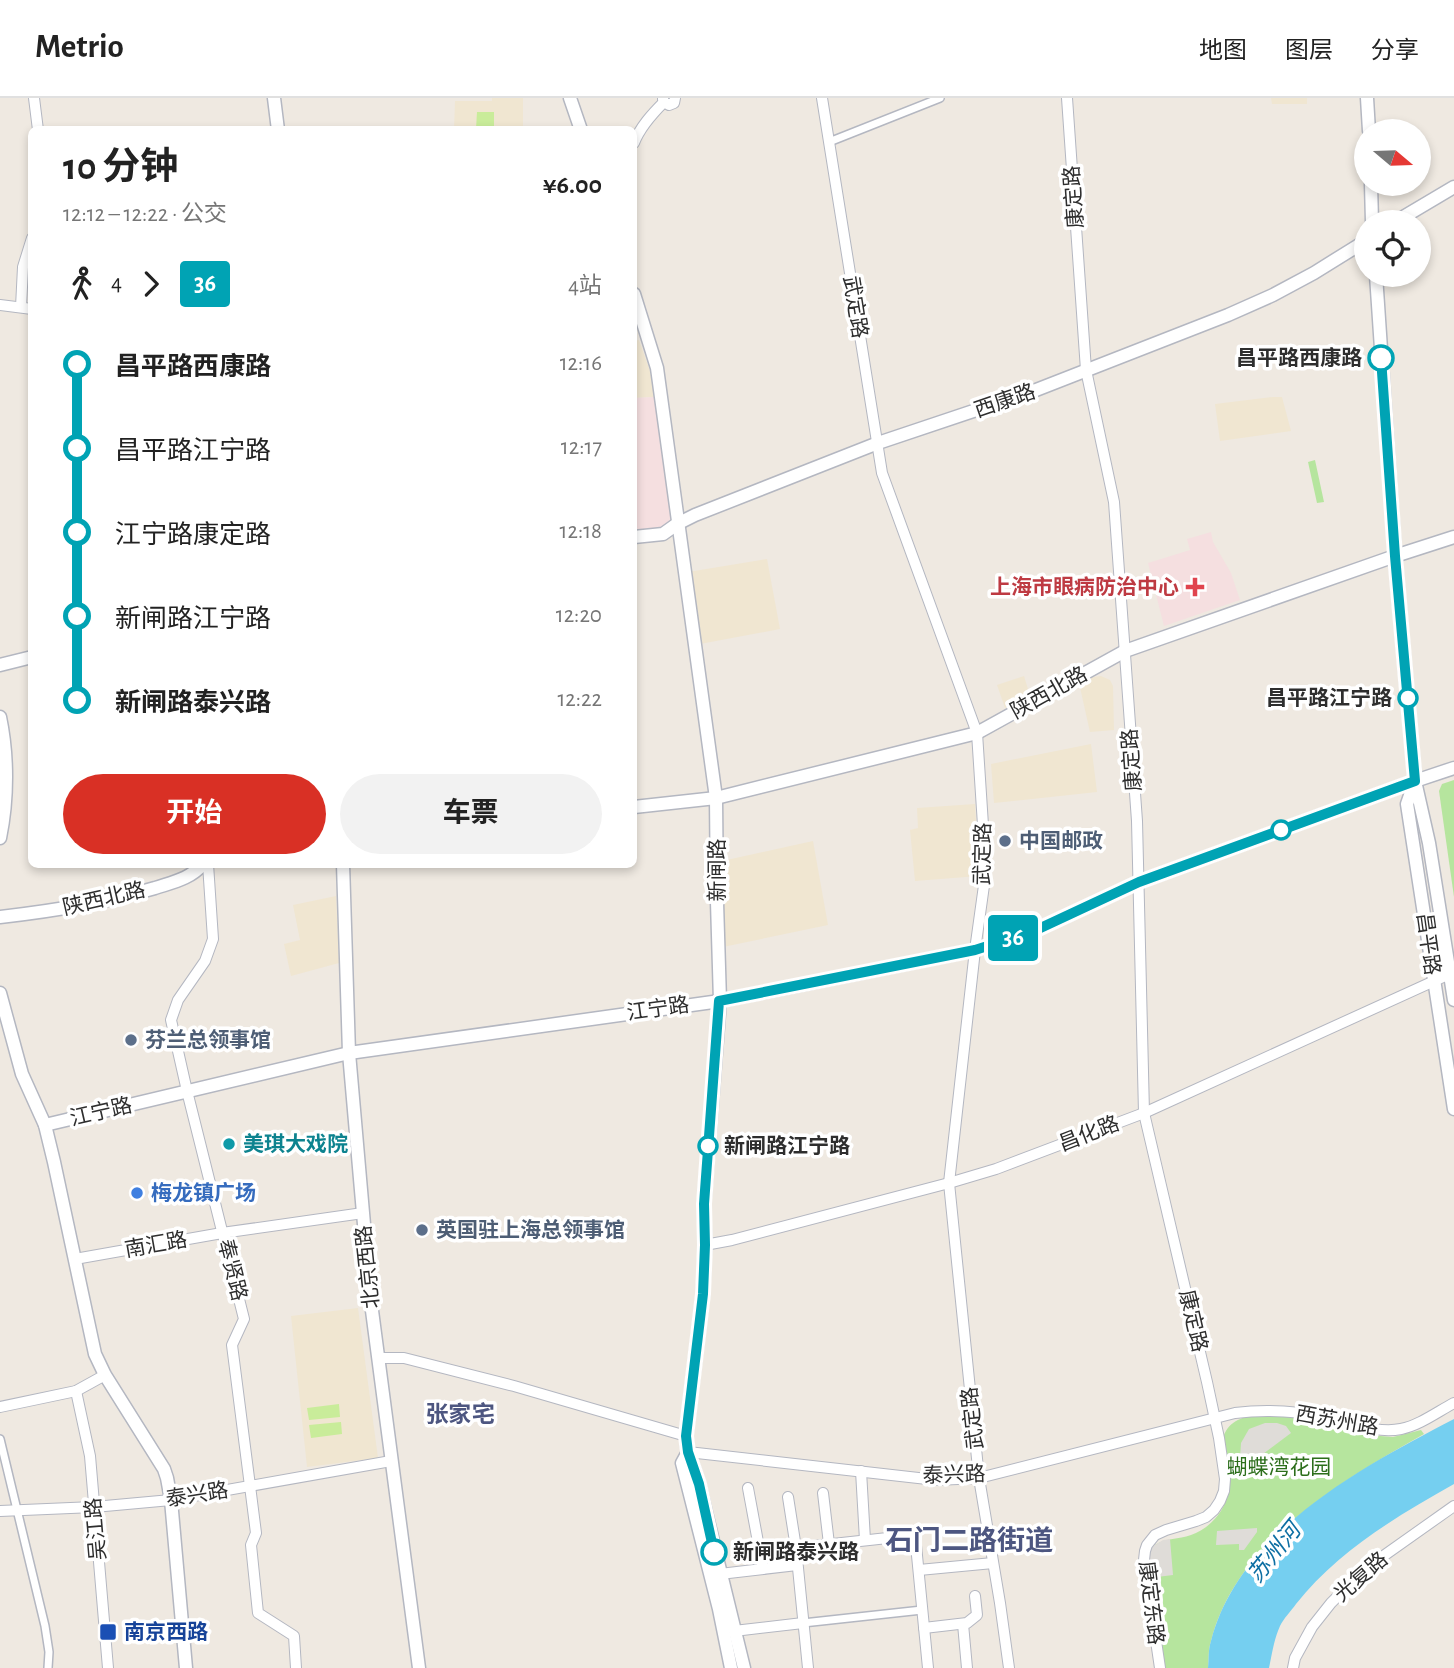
<!DOCTYPE html>
<html lang="zh">
<meta charset="utf-8">
<style>
body{margin:0;font-family:"Alegreya Sans","Noto Sans SC",sans-serif;background:#f2f2f2;color:#222;height:100vh;display:flex;flex-direction:column;font-size:26px;white-space:nowrap}
*{box-sizing:border-box;margin:0}
p{font-size:23px;color:#767676}
.icon{flex:none;width:38px;height:38px;fill:none;stroke:currentColor;stroke-width:2;stroke-linecap:round;stroke-linejoin:round}
.map{position:relative;flex:1;overflow:hidden}
.drawer{position:absolute;left:28px;top:28px;width:609px;height:742px;display:flex;flex-direction:column;background:#fff;border-radius:10px;box-shadow:0 4px 10px #0003}
.drawer>*{flex:none}
.badge{padding:0 14px;border-radius:5px;font-size:24px;line-height:46px}
.needle{width:46px;rotate:109deg}
.tools{position:absolute;left:1354px;top:21px;display:grid;gap:14px}
.tools a{display:grid;place-items:center;width:77px;height:77px;border-radius:50%;background:#fff;box-shadow:0 4px 10px #0003;font-size:35px}
.map>.badge{position:absolute;translate:-50% -50%;box-shadow:0 0 0 4px #fff}
.legs{display:flex;align-items:center;gap:10px;height:77px;padding:0 35px;font-size:23px}
.legs p{margin-inline-start:auto}
.overview{display:flex;align-items:center;justify-content:space-between;height:119px;padding:0 35px}
h1{font-size:38px;font-weight:700;line-height:52px}
.primary-button{display:flex;gap:14px;margin-top:auto;padding:14px 35px}
.primary-button a{flex:1;height:80px;border-radius:42px;background:#d93025;color:#fff;font-size:28px;font-weight:700;line-height:80px;text-align:center}
.primary-button a+a{background:#f2f2f2;color:#222}
ul{padding:0 35px;list-style:none}
li{display:flex;align-items:center;gap:24px;height:84px;font-size:26px}
li i{display:grid;place-items:center;width:10px;height:100%;margin:0 9px;background:currentColor}
li i::after{content:'';width:18px;height:18px;margin:-9px;border:5px solid;border-radius:50%;background:#fff}
li p{margin-inline-start:auto}
li:first-child i{background:linear-gradient(#0000 50%,currentColor 0)}
li:last-child i{background:linear-gradient(currentColor 50%,#0000 0)}
header{display:flex;align-items:center;gap:42px;box-sizing:border-box;height:98px;padding:0 35px;background:#fff;border-bottom:2px solid #e0e0e0}
header strong{font-size:33px}
nav{display:flex;gap:38px;margin-inline-start:auto;font-size:24px}
.map>svg:first-child{display:block}
.education{fill:#f0e6d1}
.medical{fill:#f5dfe0}
.green{fill:#b6e59e}
.pitch{fill:#c9ec9a}
.plaza{fill:#dfdcd8}
.water{fill:#75cff0}
.lines{fill:none;stroke-linecap:round;stroke-linejoin:round}
.pedestrian-casing{stroke:#b4b7c1;stroke-width:10}
.minor-casing{stroke:#b4b7c1;stroke-width:12}
.tertiary-casing{stroke:#b4b7c1;stroke-width:15}
.secondary-casing{stroke:#b4b7c1;stroke-width:15}
.pedestrian{stroke:#fff;stroke-width:7}
.minor{stroke:#fff;stroke-width:10}
.tertiary{stroke:#fff;stroke-width:12}
.secondary{stroke:#fff;stroke-width:12}
.line-1-casing{stroke:#fff;stroke-width:16}
.line-1{stroke:#00a3b4;stroke-width:10}
.stop-1-dot{fill:#fff;stroke:#00a3b4;stroke-width:3.5}
.health-dot{fill:#e0444e;stroke:#fff;stroke-width:2.5}
.service-dot{fill:#5c6f8a;stroke:#fff;stroke-width:2.5}
.culture-dot{fill:#0f9aa8;stroke:#fff;stroke-width:2.5}
.shop-dot{fill:#3f7fe0;stroke:#fff;stroke-width:2.5}
.transit-dot{fill:#1a4fb4;stroke:#fff;stroke-width:2.5}
.labels{text-anchor:middle;dominant-baseline:central;stroke-width:7;stroke-linejoin:round;paint-order:stroke}
.street-label{font-size:21px;fill:#2e2e2e;stroke:#fff}
.stop-label{font-size:21px;font-weight:bold;fill:#2e2e2e;stroke:#fff;text-anchor:end}
.health-label{font-size:21px;font-weight:bold;fill:#be3a42;stroke:#fff;text-anchor:end}
.service-label{font-size:21px;font-weight:bold;fill:#4e5e75;stroke:#fff;text-anchor:start}
.culture-label{font-size:21px;font-weight:bold;fill:#0d838f;stroke:#fff;text-anchor:start}
.shop-label{font-size:21px;font-weight:bold;fill:#366cbe;stroke:#fff;text-anchor:start}
.park-label{font-size:21px;fill:#2c6e1b;stroke:#fff}
.transit-label{font-size:21px;font-weight:bold;fill:#164399;stroke:#fff;text-anchor:start}
.neighbourhood-label{font-size:23px;font-weight:bold;fill:#4d5680;stroke:#fff}
.water-label{font-size:23px;font-style:italic;fill:#0d6fa3;stroke:#fff}
.district-label{font-size:28px;font-weight:bold;fill:#4d5680;stroke:#fff}
</style>
<header>
<strong>Metrio</strong>
<nav><a>地图</a><a>图层</a><a>分享</a></nav>
</header>
<div class="map">
<svg width="1454" height="1570" viewBox="0 0 1454 1570">
<rect width="100%" height="100%" fill="#efe9e1"/>
<!-- education -->
<g class="education">
<path d="M 492,0 L 523,0 L 523,31 L 454,32 L 455,3 L 492,3 Z"/>
<path d="M 1271,0 L 1307,0 L 1307,6 L 1272,6 Z"/>
<path d="M 639,242 L 650,273 L 654,299 L 634,300 L 634,243 Z"/>
<path d="M 1273,299 L 1282,299 L 1291,333 L 1220,343 L 1215,306 Z"/>
<path d="M 767,461 L 780,531 L 700,546 L 688,474 Z"/>
<path d="M 1024,578 L 1028,591 L 1027,597 L 1005,610 L 997,587 Z"/>
<path d="M 1101,578 L 1110,582 L 1113,588 L 1114,632 L 1090,634 L 1079,585 L 1093,579 Z"/>
<path d="M 1091,646 L 1097,694 L 994,705 L 991,666 Z"/>
<path d="M 975,706 L 979,778 L 915,783 L 910,732 L 918,730 L 917,710 Z"/>
<path d="M 813,743 L 828,827 L 723,849 L 722,763 Z"/>
<path d="M 336,798 L 339,865 L 291,878 L 284,846 L 300,842 L 293,807 Z"/>
<path d="M 358,1210 L 378,1360 L 307,1369 L 291,1218 Z"/>
</g>
<!-- medical -->
<g class="medical">
<path d="M 654,299 L 671,421 L 660,431 L 634,434 L 634,300 Z"/>
<path d="M 1211,434 L 1213,444 L 1231,475 L 1240,502 L 1164,528 L 1148,465 L 1190,452 L 1187,441 Z"/>
</g>
<!-- green -->
<g class="green">
<path d="M 1315,362 L 1324,404 L 1317,405 L 1308,364 Z"/>
<path d="M 1454,682 L 1454,799 L 1439,693 L 1442,686 Z"/>
<path d="M 1254,1316 L 1287,1317 L 1320,1323 L 1368,1337 L 1393,1339 L 1421,1332 L 1424,1336 C 1341,1383 1236,1444 1211,1543 C 1208,1552 1209,1561 1208,1570 L 1162,1570 L 1149,1484 L 1155,1447 C 1167,1439 1178,1442 1191,1437 C 1209,1431 1226,1413 1228,1393 C 1230,1377 1224,1359 1222,1344 C 1226,1325 1238,1321 1254,1316 Z"/>
</g>
<!-- pitch -->
<g class="pitch">
<path d="M 477,14 L 494,14 L 494,31 L 476,31 Z"/>
<path d="M 339,1306 L 340,1319 L 309,1322 L 307,1310 Z"/>
<path d="M 341,1324 L 342,1336 L 311,1340 L 309,1327 Z"/>
</g>
<!-- plaza -->
<g class="plaza">
<path d="M 1265,1325 L 1277,1325 L 1286,1328 L 1291,1335 L 1244,1370 L 1240,1360 L 1241,1345 L 1249,1331 Z"/>
<path d="M 1257,1430 L 1257,1434 L 1244,1452 L 1239,1452 L 1239,1446 L 1216,1447 L 1217,1433 Z"/>
<path d="M 1170,1441 L 1173,1477 L 1149,1480 L 1148,1455 L 1155,1447 L 1163,1442 Z"/>
</g>
<!-- water -->
<path class="water" d="M 1454,1321 L 1454,1386 C 1397,1418 1337,1454 1296,1506 C 1291,1513 1284,1520 1280,1528 C 1274,1541 1272,1556 1269,1570 L 1208,1570 C 1209,1561 1208,1552 1211,1543 C 1239,1434 1362,1369 1454,1321 Z"/>
<g class="lines">
<defs>
<g id="pedestrian">
<path d="M 829,44 L 940,0"/>
<path d="M 0,1341 L 45,1528 L 49,1554 L 48,1570"/>
<path d="M 803,1525 L 922,1512"/>
</g>
<g id="minor">
<path d="M 34,0 L 38,32"/>
<path d="M 822,0 L 882,375 L 977,635 L 986,773 L 975,852 L 949,1085 L 979,1380 L 1000,1505 L 1009,1570"/>
<path d="M 1067,0 L 1086,272 L 1114,404 L 1137,723 L 1144,1015 L 1207,1284 L 1219,1340 L 1225,1381 L 1224,1393 L 1220,1403 L 1214,1412 L 1206,1419 L 1196,1423 L 1166,1432 L 1155,1437 L 1147,1447 L 1145,1453 L 1144,1462 L 1160,1570"/>
<path d="M 663,1 L 664,4 L 669,7 L 674,5 L 675,0"/>
<path d="M 634,45 C 640,29 652,16 664,4"/>
<path d="M 0,207 L 32,211"/>
<path d="M 21,209 L 23,169 L 32,140"/>
<path d="M 208,766 L 213,841 L 205,863 L 178,902 L 171,922 L 187,993 L 244,1221 L 232,1247 L 256,1435 L 251,1447 L 258,1515 L 294,1538 L 296,1570"/>
<path d="M 705,1147 L 732,1142 L 949,1085 L 996,1071 L 1144,1015 L 1454,874"/>
<path d="M 75,1161 L 222,1135 L 363,1115"/>
<path d="M 379,1260 L 404,1260 L 514,1288 L 686,1338"/>
<path d="M 76,1293 L 90,1358 L 108,1570"/>
<path d="M 0,1309 L 76,1293 L 105,1277"/>
<path d="M 688,1354 L 936,1382 L 979,1380 L 1235,1315 C 1266,1311 1296,1313 1326,1319 C 1350,1324 1376,1336 1401,1331 C 1420,1327 1437,1314 1454,1305"/>
<path d="M 861,1373 L 865,1442"/>
<path d="M 748,1390 L 763,1471"/>
<path d="M 823,1395 L 829,1446"/>
<path d="M 788,1399 L 796,1450"/>
<path d="M 0,1413 L 94,1409 L 171,1402 L 391,1363"/>
<path d="M 919,1472 L 993,1465"/>
<path d="M 720,1476 L 797,1467"/>
<path d="M 963,1526 L 967,1570"/>
<path d="M 924,1530 L 967,1525 L 977,1517 L 975,1498"/>
<path d="M 734,1533 L 803,1525"/>
<path d="M 808,1570 L 796,1450 L 915,1437 L 928,1570"/>
<path d="M 1293,1570 L 1295,1560 L 1312,1529 L 1331,1505 L 1365,1471 L 1454,1408"/>
</g>
<g id="tertiary">
<path d="M 1367,0 L 1369,33"/>
<path d="M 1371,86 L 1372,124"/>
<path d="M 1395,124 L 1454,89"/>
<path d="M 1376,177 L 1395,458 L 1415,683"/>
<path d="M 634,439 L 663,436 L 677,426 L 695,417 L 878,345 L 1036,292 L 1228,217 L 1273,197 L 1314,175 L 1367,142"/>
<path d="M 0,567 L 32,559"/>
</g>
<g id="secondary">
<path d="M 274,0 L 278,32"/>
<path d="M 570,0 L 581,32"/>
<path d="M 634,196 L 657,270 L 716,700 L 717,804 L 720,903 L 704,1106 L 705,1147 L 703,1196 L 686,1338 L 688,1354 L 699,1386 L 744,1570"/>
<path d="M 0,619 C 8,657 8,701 0,740"/>
<path d="M 1415,683 L 1407,706 L 1454,1011"/>
<path d="M 1415,683 L 1429,745 L 1454,902"/>
<path d="M 634,709 L 716,700 L 977,635 L 1125,553 L 1395,458 L 1454,439"/>
<path d="M 343,766 L 349,955 L 363,1115 L 371,1205 L 419,1570"/>
<path d="M 0,819 C 53,813 104,805 155,790 C 173,784 190,781 203,766"/>
<path d="M 0,895 L 22,976 L 45,1027 L 54,1064 L 95,1256 L 105,1277 L 164,1371 L 167,1380 L 171,1402 L 186,1570"/>
<path d="M 45,1027 L 349,955 L 720,903 L 975,852 L 1034,833 L 1139,784 L 1415,683 L 1454,670"/>
<path d="M 688,1354 L 682,1365 L 719,1511 L 731,1570"/>
</g>
</defs>
<!-- pedestrian casing -->
<use href="#pedestrian" class="pedestrian-casing"/>
<!-- minor casing -->
<use href="#minor" class="minor-casing"/>
<!-- tertiary casing -->
<use href="#tertiary" class="tertiary-casing"/>
<!-- secondary casing -->
<use href="#secondary" class="secondary-casing"/>
<!-- pedestrian -->
<use href="#pedestrian" class="pedestrian"/>
<!-- minor -->
<use href="#minor" class="minor"/>
<!-- tertiary -->
<use href="#tertiary" class="tertiary"/>
<!-- secondary -->
<use href="#secondary" class="secondary"/>
</g>
<g class="lines">
<defs>
<path id="line-1" d="M 714,1454 L 699,1386 L 688,1354 L 686,1338 L 703,1196 L 705,1147 L 704,1106 L 719,903 L 975,852 L 1034,833 L 1139,784 L 1415,683 L 1395,458 L 1381,260"/>
</defs>
<!-- line-1 casing -->
<use href="#line-1" class="line-1-casing"/>
<!-- line-1 -->
<use href="#line-1" class="line-1"/>
</g>
<!-- markers -->
<g class="stop-1-dot">
<circle cx="1381" cy="260" r="12"/>
<circle cx="1408" cy="600" r="9"/>
<circle cx="1281" cy="732" r="9"/>
<circle cx="708" cy="1048" r="9"/>
<circle cx="714" cy="1454" r="12"/>
</g>
<path class="health-dot" d="M1191.5 478.5h7v7h7v7h-7v7h-7v-7h-7v-7h7z"/>
<g class="service-dot">
<circle cx="1005" cy="743" r="7"/>
<circle cx="131" cy="942" r="7"/>
<circle cx="422" cy="1132" r="7"/>
</g>
<circle class="culture-dot" cx="229" cy="1046" r="7"/>
<circle class="shop-dot" cx="137" cy="1095" r="7"/>
<rect class="transit-dot" x="99" y="1525" width="18" height="18" rx="3.5"/>
<g class="labels">
<!-- street labels -->
<g class="street-label">
<text transform="translate(1074 99) rotate(-94)">康定路</text>
<text transform="translate(855 209) rotate(81)">武定路</text>
<text transform="translate(1005 303) rotate(-19)">西康路</text>
<text transform="translate(1049 595) rotate(-29)">陕西北路</text>
<text transform="translate(1132 662) rotate(-94)">康定路</text>
<text transform="translate(983 756) rotate(-89)">武定路</text>
<text transform="translate(717 772) rotate(-90)">新闸路</text>
<text transform="translate(104 801) rotate(-13)">陕西北路</text>
<text transform="translate(1428 846) rotate(82)">昌平路</text>
<text transform="translate(658 911) rotate(-8)">江宁路</text>
<text transform="translate(101 1014) rotate(-13)">江宁路</text>
<text transform="translate(1089 1036) rotate(-21)">昌化路</text>
<text transform="translate(156 1147) rotate(-10)">南汇路</text>
<text transform="translate(368 1169) rotate(-96)">北京西路</text>
<text transform="translate(232 1172) rotate(76)">奉贤路</text>
<text transform="translate(1193 1223) rotate(77)">康定路</text>
<text transform="translate(973 1320) rotate(-96)">武定路</text>
<text transform="translate(1337 1323) rotate(10)">西苏州路</text>
<text transform="translate(954 1377) rotate(-2)">泰兴路</text>
<text transform="translate(197 1397) rotate(-9)">泰兴路</text>
<text transform="translate(96 1431) rotate(-95)">吴江路</text>
<text transform="translate(1361 1479) rotate(-41)">光复路</text>
<text transform="translate(1151 1505) rotate(83)">康定东路</text>
</g>
<!-- stop labels -->
<g class="stop-label">
<text x="1362" y="260">昌平路西康路</text>
<text x="1392" y="600">昌平路江宁路</text>
<text x="724" y="1048" text-anchor="start">新闸路江宁路</text>
<text x="733" y="1454" text-anchor="start">新闸路泰兴路</text>
</g>
<!-- health labels -->
<g class="health-label">
<text x="1179" y="489">上海市眼病防治中心</text>
</g>
<!-- service labels -->
<g class="service-label">
<text x="1019" y="743">中国邮政</text>
<text x="145" y="942">芬兰总领事馆</text>
<text x="436" y="1132">英国驻上海总领事馆</text>
</g>
<!-- culture labels -->
<g class="culture-label">
<text x="243" y="1046">美琪大戏院</text>
</g>
<!-- shop labels -->
<g class="shop-label">
<text x="151" y="1095">梅龙镇广场</text>
</g>
<!-- park labels -->
<g class="park-label">
<text x="1279" y="1369">蝴蝶湾花园</text>
</g>
<!-- transit labels -->
<g class="transit-label">
<text x="124" y="1534">南京西路</text>
</g>
<!-- neighbourhood labels -->
<g class="neighbourhood-label">
<text x="460" y="1317">张家宅</text>
</g>
<!-- water labels -->
<g class="water-label">
<text transform="translate(1275 1455) rotate(-51)">苏州河</text>
</g>
<!-- district labels -->
<g class="district-label">
<text x="969" y="1444">石门二路街道</text>
</g>
</g>
</svg>
<div class="tools">
<a><svg class="needle" viewBox="-14 -14 28 28"><path d="M0-13l5 13h-10z" fill="#e53935"/><path d="M0 13l5-13h-10z" fill="#767676"/></svg></a>
<a><svg class="icon" aria-label="locate" viewBox="0 0 24 24"><circle cx="12" cy="12" r="6"/><path d="M12 2v4M12 18v4M2 12h4M18 12h4"/></svg></a>
</div>
<b class="badge" style="left:1013px;top:840px;background:#00a3b4;color:#fff">36</b>
<section class="drawer">
<div class="overview"><div><h1>10 分钟</h1><p>12:12 – 12:22 · 公交</p></div><b>¥6.00</b></div>
<div class="legs"><svg class="icon" aria-label="walk" viewBox="0 0 24 24"><circle cx="13" cy="4" r="2"/><path d="M13 8l-2 6 4 7M11 14l-3 7M7 12l3-4h3l4 4"/></svg>4<svg class="icon" aria-label="forward" viewBox="0 0 24 24"><path d="M9 5l7 7-7 7"/></svg><b class="badge" style="background:#00a3b4;color:#fff">36</b><p>4站</p></div>
<ul>
<li><i style="color:#00a3b4"></i><b>昌平路西康路</b><p>12:16</p></li>
<li><i style="color:#00a3b4"></i><span>昌平路江宁路</span><p>12:17</p></li>
<li><i style="color:#00a3b4"></i><span>江宁路康定路</span><p>12:18</p></li>
<li><i style="color:#00a3b4"></i><span>新闸路江宁路</span><p>12:20</p></li>
<li><i style="color:#00a3b4"></i><b>新闸路泰兴路</b><p>12:22</p></li>
</ul>
<div class="primary-button"><a>开始</a><a>车票</a></div>
</section>
</div>
